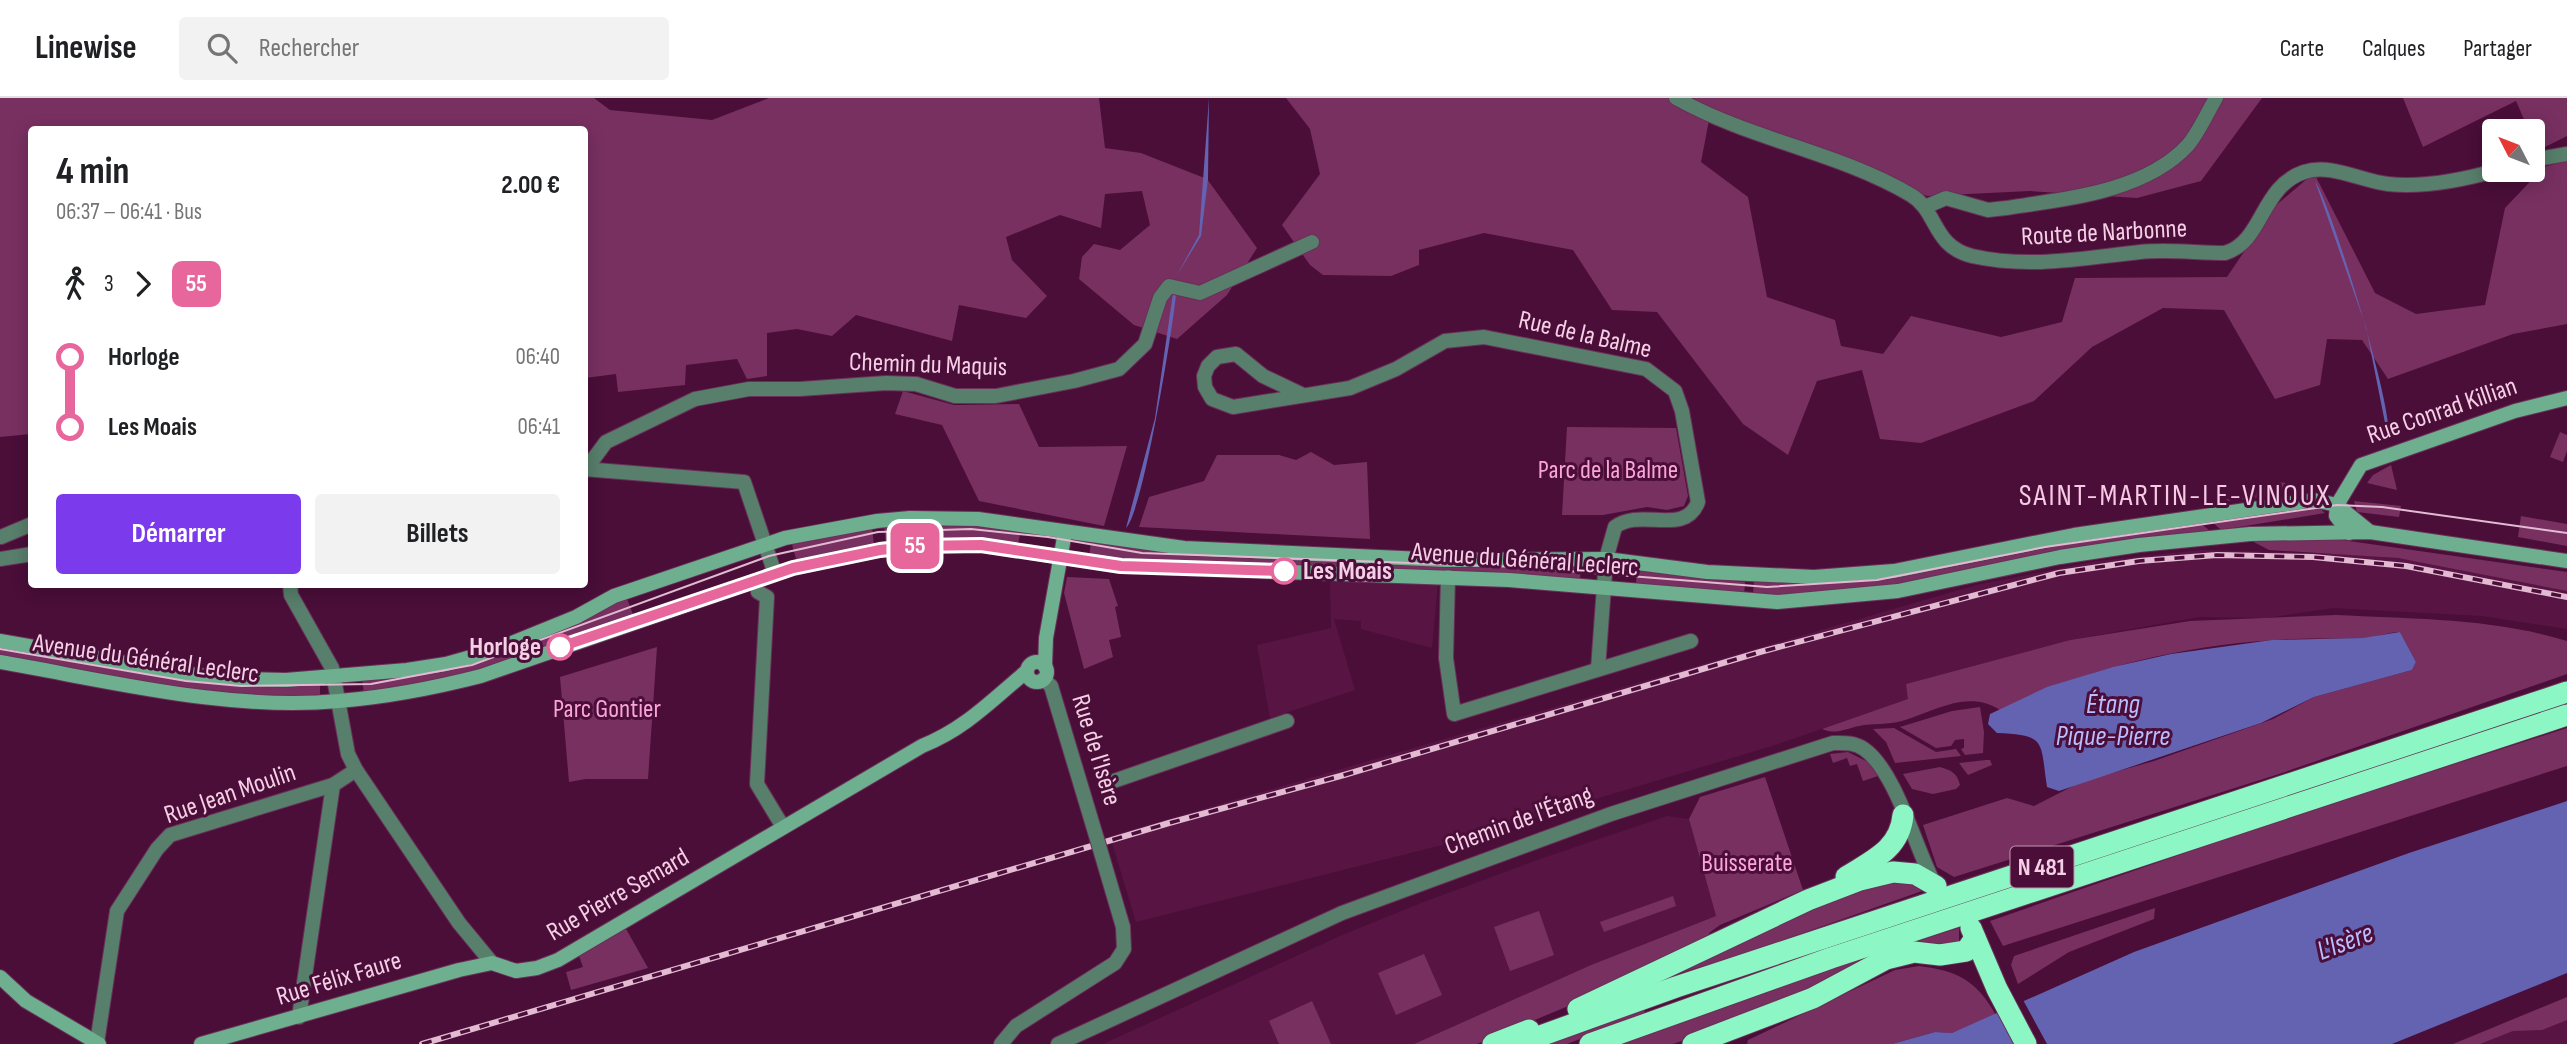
<!DOCTYPE html>
<html lang="fr">
<meta charset="utf-8">
<style>
body{margin:0;font-family:"Sofia Sans Condensed",sans-serif;background:#f2f2f2;color:#202124;height:100vh;display:flex;flex-direction:column;font-size:26px;white-space:nowrap}
*{box-sizing:border-box;margin:0}
p{font-size:23px;color:#757577}
.icon{flex:none;width:38px;height:38px;fill:none;stroke:currentColor;stroke-width:2;stroke-linecap:round;stroke-linejoin:round}
.map{position:relative;flex:1;overflow:hidden}
.panel{position:absolute;left:28px;top:28px;width:560px;height:462px;display:flex;flex-direction:column;background:#fff;border-radius:7px;box-shadow:0 4px 18px #0003}
.panel>*{flex:none}
.badge{padding:0 14px;border-radius:10px;font-size:24px;line-height:46px}
.needle{width:46px;rotate:312deg}
.controls{position:absolute;left:2482px;top:21px;display:grid;gap:14px}
.controls a{display:grid;place-items:center;width:63px;height:63px;border-radius:7px;background:#fff;box-shadow:0 4px 18px #0003;font-size:35px}
.map>.badge{position:absolute;translate:-50% -50%;box-shadow:0 0 0 4px #fff}
.legs{display:flex;align-items:center;gap:10px;height:77px;padding:0 28px;font-size:23px}
.legs p{margin-inline-start:auto}
.head{display:flex;align-items:center;justify-content:space-between;height:119px;padding:0 28px}
h1{font-size:38px;font-weight:700;line-height:52px}
.action{display:flex;gap:14px;margin-top:auto;padding:14px 28px}
.action a{flex:1;height:80px;border-radius:7px;background:#7c3aed;color:#fff;font-size:28px;font-weight:700;line-height:80px;text-align:center}
.action a+a{background:#f2f2f2;color:#202124}
ul{padding:0 28px;list-style:none}
li{display:flex;align-items:center;gap:24px;height:70px;font-size:26px}
li i{display:grid;place-items:center;width:10px;height:100%;margin:0 9px;background:currentColor}
li i::after{content:'';width:18px;height:18px;margin:-9px;border:5px solid;border-radius:50%;background:#fff}
li p{margin-inline-start:auto}
li:first-child i{background:linear-gradient(#0000 50%,currentColor 0)}
li:last-child i{background:linear-gradient(currentColor 50%,#0000 0)}
header{display:flex;align-items:center;gap:42px;box-sizing:border-box;height:98px;padding:0 35px;background:#fff;border-bottom:2px solid #e0e0e0}
header strong{font-size:33px}
nav{display:flex;gap:38px;margin-inline-start:auto;font-size:24px}
.search{width:490px;height:63px;background:#f2f2f2;display:flex;align-items:center;gap:18px;box-sizing:border-box;padding:0 24px;border-radius:7px;color:#757577;font-size:26px}
.map>svg:first-child{display:block}
.built{fill:#581544}
.green{fill:#783061}
.water{fill:#6463b2}
.pier{fill:#4a0e39}
.lines{fill:none;stroke-linecap:round;stroke-linejoin:round}
.street-casing{stroke:#693158;stroke-width:16}
.secondary-casing{stroke:#693158;stroke-width:16}
.highway-casing{stroke:#693158;stroke-width:23}
.street{stroke:#577f6b;stroke-width:14}
.secondary{stroke:#6daf8f;stroke-width:14}
.highway{stroke:#8cf6c4;stroke-width:21}
.tram{stroke:#e2bad2;stroke-width:2}
.rail-casing{stroke:#e2bad2;stroke-width:6}
.rail{stroke:#4a0e39;stroke-width:3.5;stroke-dasharray:10;stroke-linecap:butt}
.street-bridge-casing{stroke:#693158;stroke-width:16;stroke-linecap:butt}
.street-bridge{stroke:#577f6b;stroke-width:14}
.line-1-casing{stroke:#fff;stroke-width:16}
.line-1{stroke:#e7679c;stroke-width:10}
.stop-1-dot{fill:#fff;stroke:#e7679c;stroke-width:3.5}
.labels{text-anchor:middle;dominant-baseline:central;stroke-width:6;stroke-linejoin:round;paint-order:stroke}
.shield{fill:#4a0e39;stroke:#c295b1;stroke-width:2}
.shield-label{font-size:24px;font-weight:bold;fill:#f5cfe5}
.street-label{font-size:26px;fill:#f5cfe5;stroke:#4a0e39}
.park-label{font-size:26px;fill:#fba4da;stroke:#4a0e39}
.stop-label{font-size:26px;font-weight:bold;fill:#f5cfe5;stroke:#4a0e39;text-anchor:start}
.water-label{font-size:28px;font-style:italic;fill:#babdfe;stroke:#4a0e39}
.quarter-label{font-size:30px;letter-spacing:2px;fill:#f6c9e4;stroke:#4a0e39}
</style>
<header>
<strong>Linewise</strong>
<div class="search"><svg class="icon" aria-label="search" viewBox="0 0 24 24"><circle cx="10" cy="10" r="6"/><path d="M15 15l6 6"/></svg>Rechercher</div>
<nav><a>Carte</a><a>Calques</a><a>Partager</a></nav>
</header>
<div class="map">
<svg width="2567" height="946" viewBox="0 0 2567 946">
<rect width="100%" height="100%" fill="#4a0e39"/>
<!-- built -->
<g class="built">
<path d="M 2201,452 L 2352,456 L 2405,461 L 2524,482 L 2567,492 L 2567,531 L 2482,518 L 2333,510 L 2267,520 L 2199,519 L 2070,542 L 1906,586 L 1909,601 L 1772,648 L 1446,746 L 1136,824 L 1110,738 L 1976,487 L 2097,463 Z"/>
<path d="M 1330,484 L 1438,484 L 1432,550 L 1361,531 L 1361,523 L 1334,521 L 1355,592 L 1270,620 L 1257,547 L 1331,530 Z"/>
<path d="M 1667,718 L 1689,721 L 1716,818 L 1591,867 L 1414,946 L 1103,946 L 1340,838 L 1421,805 L 1540,761 Z"/>
<path d="M 2567,903 L 2567,946 L 2459,946 Z"/>
</g>
<!-- green -->
<g class="green">
<path d="M 0,0 L 594,0 L 610,12 L 712,22 L 769,0 L 1099,0 L 1105,50 L 1141,55 L 1207,81 L 1257,150 L 1227,197 L 1177,241 L 1134,227 L 1079,181 L 1082,159 L 1094,146 L 1120,152 L 1150,127 L 1142,93 L 1105,96 L 1101,130 L 1060,117 L 1006,139 L 1012,162 L 1047,198 L 1026,220 L 959,207 L 952,243 L 856,217 L 832,238 L 797,231 L 767,235 L 767,278 L 747,281 L 737,261 L 686,267 L 685,287 L 618,294 L 616,276 L 585,280 L 584,32 L 32,32 L 31,336 L 0,339 Z"/>
<path d="M 1286,0 L 2262,0 L 2201,83 L 2137,100 L 2030,93 L 1927,98 L 1781,37 L 1710,17 L 1701,64 L 1748,99 L 1767,199 L 1835,222 L 1841,248 L 1883,256 L 1911,218 L 2001,239 L 2062,224 L 2075,180 L 2227,179 L 2274,109 L 2314,75 L 2375,195 L 2416,216 L 2485,207 L 2505,110 L 2544,69 L 2567,62 L 2567,226 L 2513,236 L 2388,281 L 2362,242 L 2327,241 L 2320,287 L 2275,301 L 2224,212 L 2163,210 L 2092,249 L 2034,303 L 1921,345 L 1880,341 L 1862,272 L 1817,283 L 1788,357 L 1743,326 L 1657,214 L 1612,212 L 1573,152 L 1484,135 L 1419,152 L 1419,167 L 1391,178 L 1323,177 L 1310,167 L 1282,127 L 1320,76 L 1310,31 Z"/>
<path d="M 2403,0 L 2567,0 L 2567,38 L 2537,53 L 2532,33 L 2529,33 L 2516,3 L 2423,49 Z"/>
<path d="M 903,293 L 954,307 L 1019,306 L 1039,349 L 1127,348 L 1104,428 L 979,403 L 942,327 L 895,316 Z"/>
<path d="M 1567,329 L 1676,330 L 1688,398 L 1684,408 L 1667,412 L 1647,409 L 1603,417 L 1562,417 Z"/>
<path d="M 2560,334 L 2567,337 L 2567,353 L 2563,364 L 2550,359 Z"/>
<path d="M 1311,354 L 1334,367 L 1367,364 L 1370,441 L 1139,429 L 1149,399 L 1204,383 L 1217,357 L 1279,357 L 1296,362 Z"/>
<path d="M 2391,367 L 2397,392 L 2367,385 L 2373,377 Z"/>
<path d="M 2279,384 L 2286,385 L 2278,397 L 2216,405 Z"/>
<path d="M 2354,403 L 2401,408 L 2399,419 L 2357,414 Z"/>
<path d="M 2314,405 L 2325,415 L 2221,432 L 2209,421 Z"/>
<path d="M 2521,418 L 2567,426 L 2567,448 L 2518,439 Z"/>
<path d="M 2198,423 L 2210,433 L 1896,490 L 1761,500 L 1761,495 L 1753,495 L 1754,481 L 1780,483 Z"/>
<path d="M 953,425 L 1021,432 L 1018,446 L 886,447 L 884,428 Z"/>
<path d="M 872,428 L 874,448 L 797,464 L 791,443 Z"/>
<path d="M 2321,439 L 2567,474 L 2567,493 L 2398,460 L 2269,452 L 2250,442 Z"/>
<path d="M 1091,443 L 1582,462 L 1580,481 L 1089,460 Z"/>
<path d="M 1637,472 L 1733,480 L 1733,483 L 1745,484 L 1744,499 L 1636,486 Z"/>
<path d="M 1067,479 L 1109,481 L 1118,508 L 1115,509 L 1121,539 L 1109,542 L 1113,559 L 1084,571 L 1064,495 Z"/>
<path d="M 626,498 L 634,519 L 480,574 L 364,596 L 362,580 L 435,571 Z"/>
<path d="M 2336,517 C 2413,521 2493,520 2567,543 L 2567,576 L 2279,676 L 1954,779 L 1937,769 L 1923,727 L 2007,700 L 2034,708 L 2083,683 L 2154,663 L 2273,621 L 2314,599 L 2412,572 L 2416,564 L 2400,534 C 2387,534 2376,540 2363,540 C 2340,541 2317,540 2294,541 C 2193,545 2091,568 2000,612 C 1968,591 1935,613 1902,623 C 1888,627 1873,625 1859,628 C 1845,631 1836,637 1822,631 L 1908,601 L 1906,586 L 2070,542 L 2190,523 Z"/>
<path d="M 0,548 L 320,586 L 320,600 L 211,596 L 0,560 Z"/>
<path d="M 657,549 L 648,681 L 586,681 L 569,684 L 560,579 Z"/>
<path d="M 1980,609 L 1984,634 L 1983,655 L 1965,657 L 1961,651 L 1964,650 L 1964,641 L 1955,642 L 1951,648 L 1936,650 L 1900,629 L 1952,613 Z"/>
<path d="M 1894,630 L 1936,654 L 1956,651 L 1961,658 L 1895,665 L 1886,644 L 1873,631 Z"/>
<path d="M 2567,630 L 2567,668 L 2003,848 L 1990,823 L 2271,725 Z"/>
<path d="M 1848,654 L 1868,664 L 1878,678 L 1863,683 L 1857,666 L 1850,668 L 1847,660 L 1833,665 L 1830,656 Z"/>
<path d="M 1986,662 L 1990,662 L 1992,667 L 1968,677 L 1959,665 Z"/>
<path d="M 1940,669 C 1951,672 1957,675 1960,687 L 1956,691 L 1933,696 L 1912,691 L 1903,676 Z"/>
<path d="M 1765,679 L 1803,792 L 1720,827 L 1709,835 L 1711,838 L 1626,884 L 1477,946 L 1414,946 L 1591,867 L 1716,818 L 1689,721 L 1700,699 Z"/>
<path d="M 1903,782 L 1925,792 L 1746,855 L 1664,880 L 1869,784 Z"/>
<path d="M 1673,798 L 1676,808 L 1604,834 L 1600,824 Z"/>
<path d="M 2155,810 L 2154,821 L 2069,854 L 2018,886 L 2011,867 L 2014,858 Z"/>
<path d="M 1539,813 L 1554,857 L 1510,873 L 1494,829 Z"/>
<path d="M 625,829 L 648,870 L 571,892 L 566,874 L 583,869 L 579,858 Z"/>
<path d="M 1959,830 L 1959,849 L 1936,847 L 1769,912 L 1673,946 L 1622,946 L 1858,861 Z"/>
<path d="M 1424,856 L 1442,897 L 1396,917 L 1378,875 Z"/>
<path d="M 1919,868 C 1958,873 1976,882 1996,917 L 1952,935 L 1935,934 L 1892,946 L 1747,946 L 1748,942 L 1895,872 Z"/>
<path d="M 2567,899 L 2567,922 L 2542,932 L 2513,933 L 2480,946 L 2453,946 Z"/>
<path d="M 1312,903 L 1331,946 L 1279,946 L 1269,923 Z"/>
<path d="M 1646,907 L 1644,916 L 1567,946 L 1544,946 Z"/>
</g>
<!-- water -->
<g class="water">
<path d="M 1209,0 L 1208,81 L 1201,138 L 1177,177 L 1199,137 Z"/>
<path d="M 2315,83 C 2332,109 2396,317 2388,340 L 2366,229 Z"/>
<path d="M 1173,195 L 1176,196 C 1173,230 1143,414 1126,430 L 1155,320 Z"/>
<path d="M 2400,534 L 2416,564 L 2412,572 L 2314,599 L 2261,625 L 2059,693 L 2047,689 C 2040,643 2047,637 1997,635 L 1988,626 L 1990,616 L 2047,589 L 2113,569 L 2171,556 L 2272,542 L 2363,540 Z"/>
<path d="M 2567,703 L 2567,875 L 2392,946 L 1892,946 L 1935,934 L 1952,935 L 2134,854 L 2409,755 Z"/>
</g>
<!-- pier -->
<path class="pier" d="M 2022,900 L 2047,946 L 2016,946 L 1998,912 Z"/>
<g class="lines">
<defs>
<g id="street">
<path d="M 1676,0 C 1751,42 1838,54 1911,97 C 1938,113 1932,148 1972,158 C 2030,171 2083,160 2140,154 C 2168,151 2197,155 2225,155 C 2264,143 2260,89 2304,74 C 2331,65 2361,83 2388,86 C 2424,90 2463,82 2498,72"/>
<path d="M 2532,62 L 2567,56"/>
<path d="M 1925,109 L 1946,100 L 1988,112 L 2006,110 C 2065,101 2145,94 2188,47 C 2199,34 2207,15 2216,0"/>
<path d="M 1303,297 L 1263,278 L 1236,256 L 1217,259 L 1208,268 L 1204,278 L 1205,289 L 1212,301 L 1233,309 L 1350,290 L 1396,271 L 1445,243 L 1484,239 L 1646,271 L 1675,293 L 1682,313 L 1698,404 C 1685,439 1640,409 1615,429 L 1606,461 L 1598,571"/>
<path d="M 584,371 L 744,384 L 775,476"/>
<path d="M 586,371 L 606,344 L 695,301 L 749,291 L 800,291 L 886,285 L 916,286 L 955,298 L 996,298 L 1074,283 L 1119,271 L 1145,246 L 1160,200 L 1169,188 L 1200,195 L 1312,144"/>
<path d="M 1,439 L 32,426"/>
<path d="M 0,461 L 32,456"/>
<path d="M 1448,479 L 1446,560 L 1454,616 L 1691,543"/>
<path d="M 290,486 L 291,497 L 332,570 L 348,656 L 356,672 L 459,825 L 492,865"/>
<path d="M 758,494 L 767,499 L 757,686 L 783,729"/>
<path d="M 1043,581 L 1051,588 L 1097,741"/>
<path d="M 1108,685 L 1287,623"/>
<path d="M 299,919 L 333,687"/>
<path d="M 97,945 L 117,813 L 157,751 L 170,737 L 333,687 L 356,672"/>
<path d="M 1001,946 L 1016,928 L 1115,865 L 1124,851 L 1123,829"/>
<path d="M 1058,946 L 1342,815 L 1611,716 L 1833,645 C 1844,645 1854,644 1864,651 C 1896,673 1916,752 1935,787"/>
</g>
<g id="secondary">
<path d="M 2349,435 L 2336,418 L 2337,407 L 2361,367 L 2515,313 L 2567,300"/>
<path d="M 0,543 L 188,576 L 242,581 L 286,582 L 407,572 L 446,566 L 492,553 L 576,519 L 614,498 L 785,440 L 877,423 L 910,420 L 978,421 L 1184,450 L 1445,462 L 1606,461 L 1707,474 L 1814,479 L 1894,473 L 2074,437 L 2314,402 L 2337,407 L 2370,434"/>
<path d="M 0,564 C 110,583 226,613 339,603 C 387,599 434,590 481,578 L 793,470 L 880,452 L 916,448 L 981,447 L 1121,468 L 1509,482 L 1777,504 L 1898,493 L 2060,459 L 2139,447 L 2250,436 L 2370,434 L 2567,463"/>
<circle cx="1037" cy="574" r="10"/>
<path d="M 1045,569 L 1046,540 L 1065,434"/>
<path d="M 0,879 L 26,903 L 99,946"/>
<path d="M 201,946 L 459,872 L 492,865 L 516,873 L 537,870 L 558,862 L 922,648 C 965,631 992,602 1027,573"/>
</g>
<g id="highway">
<path d="M 1846,779 C 1873,762 1900,751 1903,717"/>
<path d="M 1971,830 L 1997,891 L 2026,946"/>
<path d="M 1578,911 L 1808,802 L 1860,782 L 1893,774 L 1915,776 L 1936,788"/>
<path d="M 1493,946 L 1529,932"/>
<path d="M 1518,946 L 1676,889 L 2567,594"/>
<path d="M 1590,946 L 1831,860 L 2567,617"/>
<path d="M 1693,946 L 1813,900 L 1886,861 L 1914,854 L 1940,857 L 1966,853 L 1975,840"/>
</g>
</defs>
<!-- street casing -->
<use href="#street" class="street-casing"/>
<!-- secondary casing -->
<use href="#secondary" class="secondary-casing"/>
<!-- highway casing -->
<use href="#highway" class="highway-casing"/>
<!-- street -->
<use href="#street" class="street"/>
<!-- secondary -->
<use href="#secondary" class="secondary"/>
<!-- highway -->
<use href="#highway" class="highway"/>
<!-- tram -->
<path class="tram" d="M 0,551 L 186,583 L 241,588 L 371,586 L 472,567 L 769,458 L 878,434 L 971,431 L 1048,439 L 1142,455 L 1518,469 L 1767,489 L 1877,482 L 2045,449 L 2337,407 L 2382,409 L 2567,435"/>
<defs>
<path id="rail" d="M 422,946 L 1169,725 L 1344,677 L 1760,554 L 2059,475 L 2139,463 L 2217,457 L 2313,459 L 2406,468 L 2567,499"/>
</defs>
<!-- rail casing -->
<use href="#rail" class="rail-casing"/>
<!-- rail -->
<use href="#rail" class="rail"/>
<defs>
<path id="street-bridge" d="M 1097,741 L 1123,829"/>
</defs>
<!-- street-bridge casing -->
<use href="#street-bridge" class="street-bridge-casing"/>
<!-- street-bridge -->
<use href="#street-bridge" class="street-bridge"/>
</g>
<g class="lines">
<defs>
<path id="line-1" d="M 560,549 L 793,470 L 880,452 L 916,448 L 981,447 L 1121,468 L 1284,473"/>
</defs>
<!-- line-1 casing -->
<use href="#line-1" class="line-1-casing"/>
<!-- line-1 -->
<use href="#line-1" class="line-1"/>
</g>
<!-- markers -->
<g class="stop-1-dot">
<circle cx="1284" cy="473" r="12"/>
<circle cx="560" cy="549" r="12"/>
</g>
<g class="labels">
<!-- shield labels -->
<rect class="shield" x="2010.5" y="748.5" width="63" height="41" rx="5"/>
<g class="shield-label">
<text x="2042" y="769">N 481</text>
</g>
<!-- street labels -->
<g class="street-label">
<text transform="translate(2104 135) rotate(-3)">Route de Narbonne</text>
<text transform="translate(1585 237) rotate(13)">Rue de la Balme</text>
<text transform="translate(928 267) rotate(2)">Chemin du Maquis</text>
<text transform="translate(2442 313) rotate(-19)">Rue Conrad Killian</text>
<text transform="translate(1525 462) rotate(4)">Avenue du Général Leclerc</text>
<text transform="translate(146 561) rotate(8)">Avenue du Général Leclerc</text>
<text transform="translate(1096 652) rotate(73)">Rue de l'Isère</text>
<text transform="translate(230 696) rotate(-19)">Rue Jean Moulin</text>
<text transform="translate(1519 723) rotate(-20)">Chemin de l'Étang</text>
<text transform="translate(618 797) rotate(-30)">Rue Pierre Semard</text>
<text transform="translate(339 881) rotate(-17)">Rue Félix Faure</text>
</g>
<!-- park labels -->
<g class="park-label">
<text x="1608" y="372">Parc de la Balme</text>
<text x="607" y="611">Parc Gontier</text>
<text x="1747" y="765">Buisserate</text>
</g>
<!-- stop labels -->
<g class="stop-label">
<text x="1303" y="473">Les Moais</text>
<text x="541" y="549" text-anchor="end">Horloge</text>
</g>
<!-- water labels -->
<g class="water-label">
<text x="2113" y="606">Étang<tspan x="2113" dy="32">Pique-Pierre</tspan></text>
<text transform="translate(2345 844) rotate(-21)">L'Isère</text>
</g>
<!-- quarter labels -->
<g class="quarter-label">
<text x="2175" y="398">SAINT-MARTIN-LE-VINOUX</text>
</g>
</g>
</svg>
<div class="controls">
<a><svg class="needle" viewBox="-14 -14 28 28"><path d="M0-13l5 13h-10z" fill="#e53935"/><path d="M0 13l5-13h-10z" fill="#757577"/></svg></a>
</div>
<b class="badge" style="left:915px;top:448px;background:#e7679c;color:#fff">55</b>
<section class="panel">
<div class="head"><div><h1>4 min</h1><p>06:37 – 06:41 · Bus</p></div><b>2.00 €</b></div>
<div class="legs"><svg class="icon" aria-label="walk" viewBox="0 0 24 24"><circle cx="13" cy="4" r="2"/><path d="M13 8l-2 6 4 7M11 14l-3 7M7 12l3-4h3l4 4"/></svg>3<svg class="icon" aria-label="forward" viewBox="0 0 24 24"><path d="M9 5l7 7-7 7"/></svg><b class="badge" style="background:#e7679c;color:#fff">55</b></div>
<ul>
<li><i style="color:#e7679c"></i><b>Horloge</b><p>06:40</p></li>
<li><i style="color:#e7679c"></i><b>Les Moais</b><p>06:41</p></li>
</ul>
<div class="action"><a>Démarrer</a><a>Billets</a></div>
</section>
</div>
